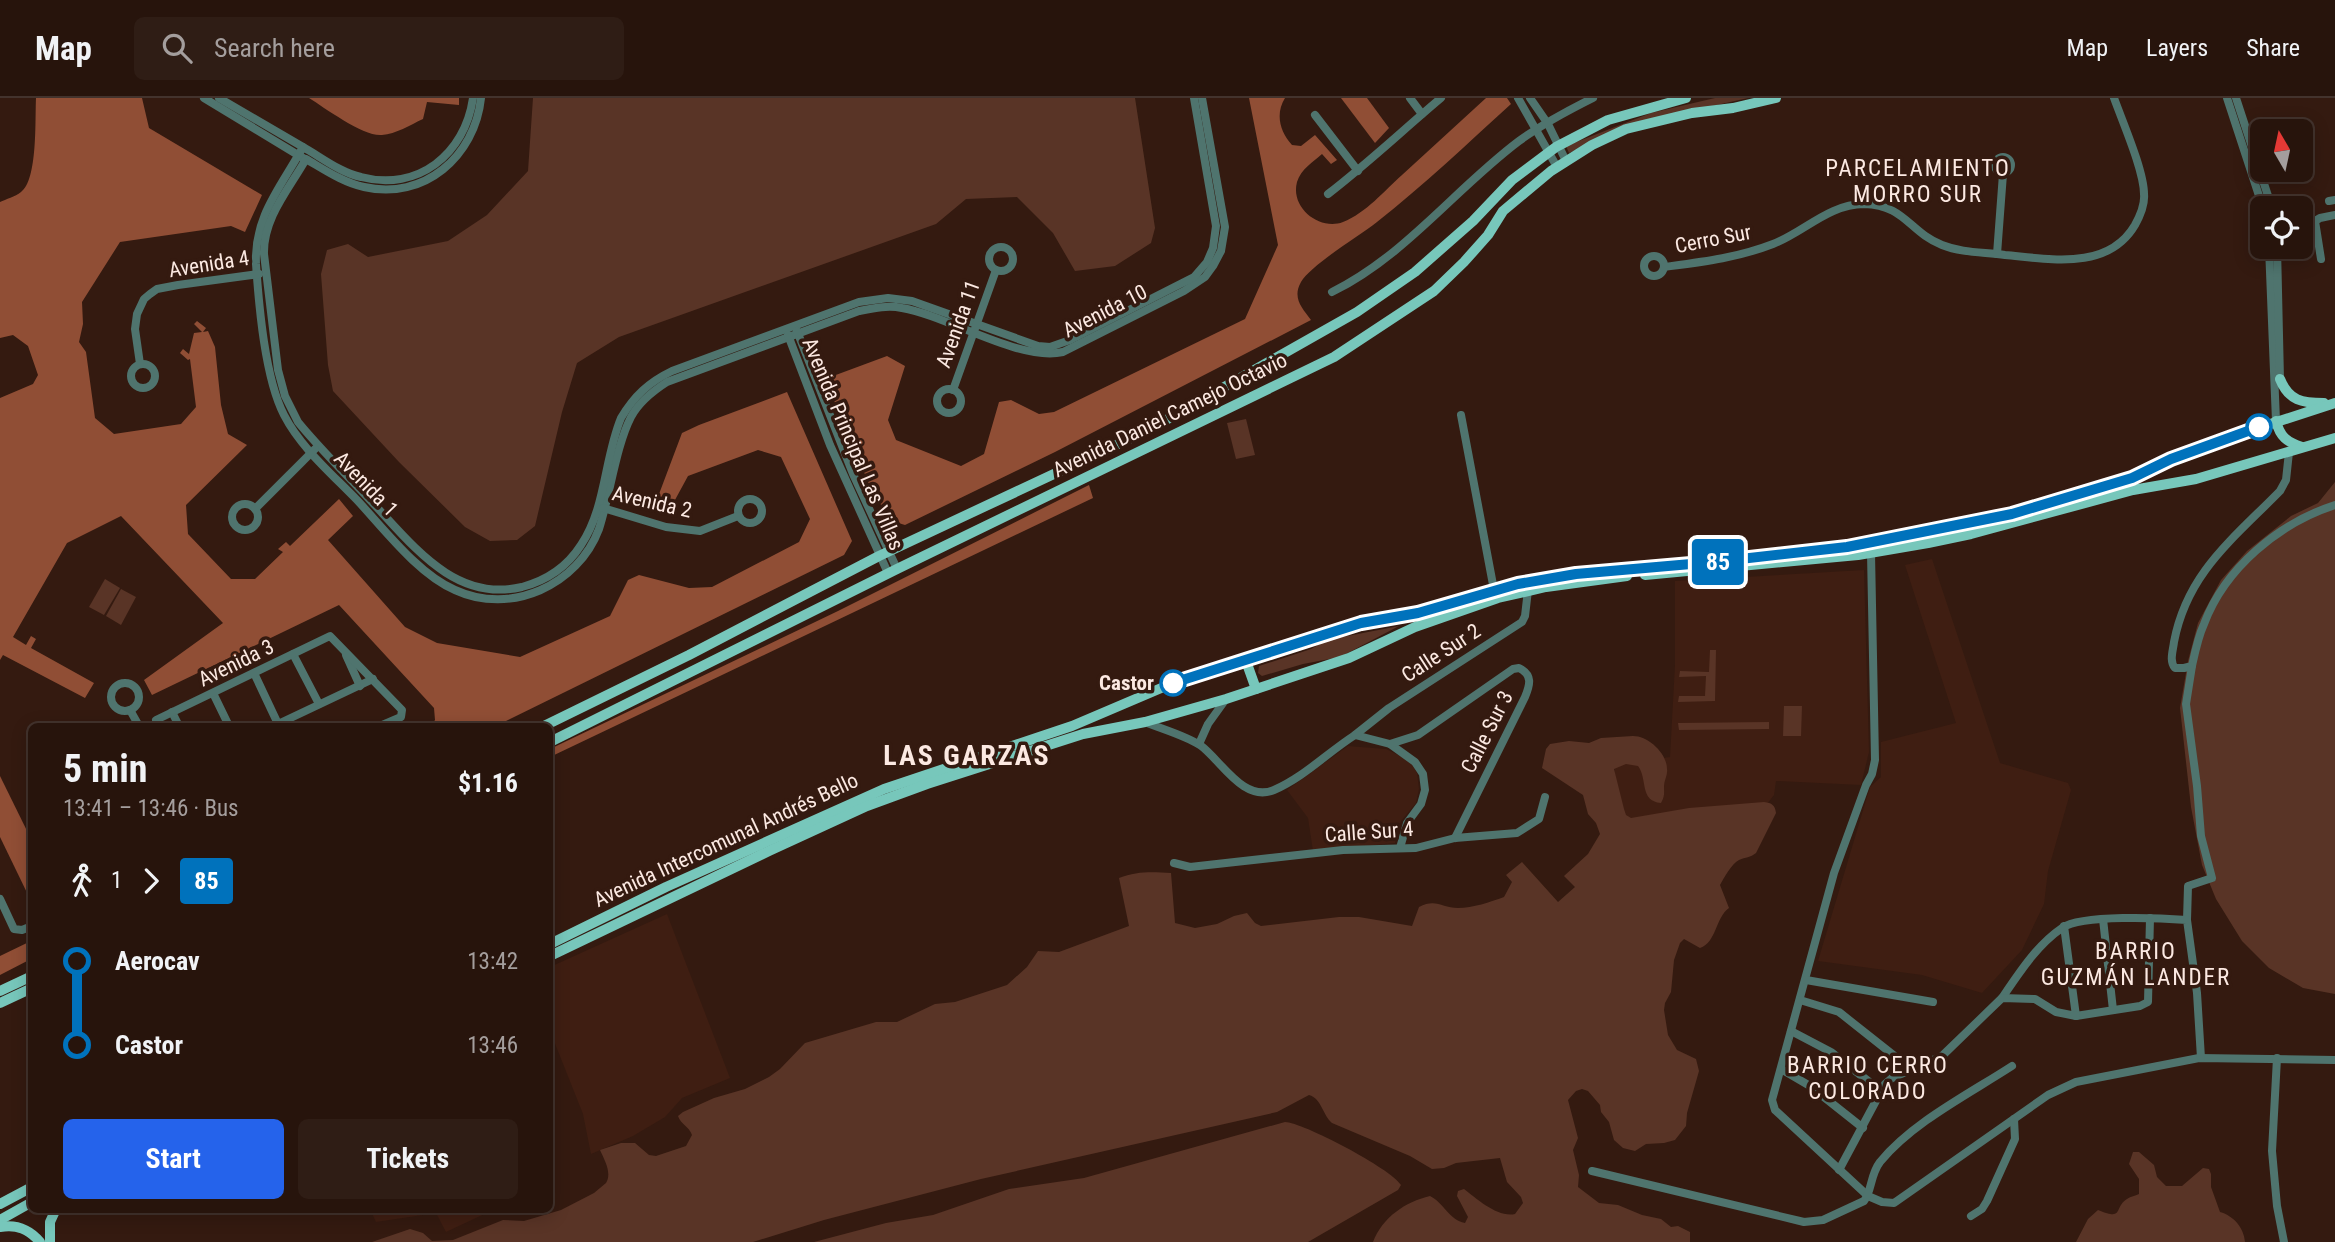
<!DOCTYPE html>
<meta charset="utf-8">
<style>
body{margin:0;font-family:"Roboto Condensed",sans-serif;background:#2f1d15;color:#f1f3f6;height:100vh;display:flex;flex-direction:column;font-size:26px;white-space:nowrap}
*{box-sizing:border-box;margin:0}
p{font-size:23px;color:#a49e9d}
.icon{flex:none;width:38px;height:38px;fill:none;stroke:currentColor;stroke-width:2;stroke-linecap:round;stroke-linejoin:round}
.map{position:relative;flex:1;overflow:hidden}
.side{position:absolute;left:28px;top:625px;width:525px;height:490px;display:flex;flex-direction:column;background:#27140c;border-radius:10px;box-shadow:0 4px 18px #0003,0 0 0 2px #43332d}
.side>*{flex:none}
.badge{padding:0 14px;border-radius:5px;font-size:24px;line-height:46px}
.needle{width:46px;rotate:351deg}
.buttons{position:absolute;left:2250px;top:21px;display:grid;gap:14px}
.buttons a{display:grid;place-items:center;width:63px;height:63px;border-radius:10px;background:#27140c;box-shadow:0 4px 18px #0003,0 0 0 2px #43332d;font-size:35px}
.map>.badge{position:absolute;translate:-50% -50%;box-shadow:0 0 0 4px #fff}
.legs{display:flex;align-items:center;gap:10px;height:77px;padding:0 35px;font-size:23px}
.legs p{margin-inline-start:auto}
.head{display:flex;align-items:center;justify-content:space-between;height:119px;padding:0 35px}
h1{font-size:38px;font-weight:700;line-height:52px}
.action{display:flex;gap:14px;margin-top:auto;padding:14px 35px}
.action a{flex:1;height:80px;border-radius:10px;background:#2563eb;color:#fff;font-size:28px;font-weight:700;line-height:80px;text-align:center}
.action a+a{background:#2f1d15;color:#f1f3f6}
ul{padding:0 35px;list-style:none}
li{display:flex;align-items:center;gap:24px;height:84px;font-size:26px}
li i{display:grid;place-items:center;width:10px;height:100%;margin:0 9px;background:currentColor}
li i::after{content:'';width:18px;height:18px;margin:-9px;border:5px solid;border-radius:50%;background:#27140c}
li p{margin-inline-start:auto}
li:first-child i{background:linear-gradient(#0000 50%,currentColor 0)}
li:last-child i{background:linear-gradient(currentColor 50%,#0000 0)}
header{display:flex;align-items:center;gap:42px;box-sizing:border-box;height:98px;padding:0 35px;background:#27140c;border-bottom:2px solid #43332d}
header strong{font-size:33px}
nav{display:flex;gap:38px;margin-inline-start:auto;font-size:24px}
.search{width:490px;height:63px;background:#2f1d15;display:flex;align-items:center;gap:18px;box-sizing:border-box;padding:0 24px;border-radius:10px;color:#a49e9d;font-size:26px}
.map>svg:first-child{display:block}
.built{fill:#3f1e12}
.green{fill:#593426}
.water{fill:#904e35}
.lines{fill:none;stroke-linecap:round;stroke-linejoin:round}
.minor{stroke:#4f746e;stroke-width:8}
.major{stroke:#77c7bb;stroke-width:10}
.line-1-casing{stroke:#fff;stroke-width:16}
.line-1{stroke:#0072bc;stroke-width:10}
.stop-1-dot{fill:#fff;stroke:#0072bc;stroke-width:3.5}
.labels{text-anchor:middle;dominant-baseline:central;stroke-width:7;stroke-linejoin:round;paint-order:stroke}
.street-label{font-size:21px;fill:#fce9e2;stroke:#341a10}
.stop-label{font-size:21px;font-weight:bold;fill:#fce9e2;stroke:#341a10;text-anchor:end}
.neighbourhood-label{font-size:23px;letter-spacing:2px;fill:#fce9e2;stroke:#341a10}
.district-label{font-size:28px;font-weight:bold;letter-spacing:2px;fill:#fce9e2;stroke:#341a10}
</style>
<header>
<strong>Map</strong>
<div class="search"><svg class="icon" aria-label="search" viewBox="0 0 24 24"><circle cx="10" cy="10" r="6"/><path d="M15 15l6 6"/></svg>Search here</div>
<nav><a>Map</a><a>Layers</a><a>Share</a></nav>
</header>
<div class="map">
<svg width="2335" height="1144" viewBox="0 0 2335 1144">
<rect width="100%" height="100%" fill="#341a10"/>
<!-- built -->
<g class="built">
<path d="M 1932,461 L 2000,665 L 2068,685 L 2071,692 L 2048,773 L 2044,806 L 2022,852 L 1982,895 L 1922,877 L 1818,863 L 1870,689 L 1881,679 L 1881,644 L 1956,625 L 1905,467 Z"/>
<path d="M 1864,472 L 1869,654 L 1861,687 L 1776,683 L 1774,697 L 1767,706 L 1620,729 L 1614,667 L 1670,659 L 1675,567 L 1675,483 Z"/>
<path d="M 1348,648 L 1386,651 L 1410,663 L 1417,675 L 1419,691 L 1416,705 L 1401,723 L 1395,745 L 1313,753 L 1308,720 L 1287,692 Z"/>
<path d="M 667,816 L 730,980 L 682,1000 L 665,1019 L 633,1038 L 591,1056 L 583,1016 L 550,933 L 550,869 Z"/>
<path d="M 370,1111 L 495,1111 L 446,1134 L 436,1115 L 376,1124 Z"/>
</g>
<!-- green -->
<g class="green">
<path d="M 533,0 L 1135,0 L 1155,130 L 1151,145 L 1115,168 L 1075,173 L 1053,135 L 1017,99 L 966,101 L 936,126 L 619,239 L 577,265 L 562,314 L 535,428 L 517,442 L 490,443 L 465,429 L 399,364 L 333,293 L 328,267 L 321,176 L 327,152 L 348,146 L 368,159 L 448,143 L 487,117 L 528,73 Z"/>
<path d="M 1715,0 L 1748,0 L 1637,25 L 1569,55 L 1566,48 L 1651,15 Z"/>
<path d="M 1246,321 L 1255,357 L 1236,361 L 1227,325 Z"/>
<path d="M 2335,384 L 2335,896 L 2303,890 L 2269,870 L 2242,843 L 2216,801 L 2202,767 L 2191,709 L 2180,610 L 2188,563 L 2198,525 L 2221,482 L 2247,453 L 2291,418 L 2318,405 Z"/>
<path d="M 105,481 L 120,490 L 104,517 L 89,509 Z"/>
<path d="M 121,491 L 136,499 L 121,527 L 106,518 Z"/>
<path d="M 1399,528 L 1340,559 L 1303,566 L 1262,578 L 1258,575 L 1259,568 L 1311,551 L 1327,542 Z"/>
<path d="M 1710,552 L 1716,552 L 1715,603 L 1678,604 L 1679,598 L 1705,598 L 1706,578 L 1679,579 L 1680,573 L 1709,574 Z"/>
<path d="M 1784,608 L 1802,608 L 1801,638 L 1783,638 Z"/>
<path d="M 1769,624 L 1769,631 L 1679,632 L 1678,625 Z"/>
<path d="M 1633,638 C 1648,638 1667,655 1667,671 C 1668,677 1664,682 1664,688 C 1664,695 1665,698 1661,705 C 1639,703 1648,681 1638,668 L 1626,666 L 1614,671 L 1624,711 L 1626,717 L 1631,720 L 1689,710 L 1764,704 C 1772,705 1775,707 1776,715 L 1756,755 C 1750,760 1746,759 1739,762 C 1732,765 1724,780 1720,787 L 1729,810 C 1715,820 1717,844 1700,850 L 1684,841 L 1680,845 L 1674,862 L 1671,894 L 1665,905 L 1664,912 L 1668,937 L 1677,952 L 1696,961 L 1699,973 L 1687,1015 L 1686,1028 L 1675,1042 L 1664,1045 L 1646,1046 L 1635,1053 L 1623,1050 L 1614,1042 L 1609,1024 L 1601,1014 L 1600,1007 L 1588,993 L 1582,991 L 1576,993 L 1568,1002 L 1578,1040 L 1573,1052 L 1579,1077 L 1578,1089 L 1599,1105 L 1618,1107 L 1642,1117 L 1661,1121 L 1671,1129 L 1678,1128 L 1690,1134 L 1690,1144 L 1373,1144 C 1383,1119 1405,1104 1430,1098 C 1444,1105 1449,1122 1465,1125 L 1468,1119 L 1457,1098 L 1458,1093 L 1464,1091 C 1477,1101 1498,1120 1515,1116 L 1523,1105 L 1521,1099 L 1507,1084 L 1500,1060 L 1456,1065 L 1444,1070 L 1432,1071 L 1410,1058 L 1332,1025 C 1322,1016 1322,1001 1309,997 L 1277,1014 L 981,1081 L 824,1122 L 753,1144 L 372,1144 L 410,1131 L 423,1135 L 432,1143 L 453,1142 L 503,1122 L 524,1123 L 561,1112 L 594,1095 L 606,1085 C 612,1075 605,1063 600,1052 L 621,1045 L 635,1045 L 649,1057 L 656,1058 L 686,1048 L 692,1037 C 689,1028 681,1027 678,1018 L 683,1014 L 714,1000 L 745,991 L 769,979 L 780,971 L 805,945 L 876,924 L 897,924 L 935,906 L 955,904 L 1007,887 L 1027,869 L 1038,853 L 1059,854 L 1129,828 L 1119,780 C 1137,773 1152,774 1171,775 L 1175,825 L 1195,830 L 1217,826 L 1234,818 L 1247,815 L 1255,825 L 1261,828 L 1339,819 L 1359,819 L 1412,828 L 1419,809 C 1436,800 1442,810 1458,810 C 1473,810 1490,804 1504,799 L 1512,784 L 1506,777 L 1522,764 L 1558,804 L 1575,789 L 1564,778 L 1588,756 L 1600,736 L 1596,725 L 1588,716 L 1583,697 L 1542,670 L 1546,651 L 1550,646 L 1569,643 L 1589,645 L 1601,640 Z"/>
<path d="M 1285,1024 C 1302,1024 1392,1071 1401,1087 L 1398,1092 L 1308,1144 L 814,1144 L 886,1125 L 933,1117 L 1009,1091 L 1084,1080 Z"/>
<path d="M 2133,1054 L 2139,1054 L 2154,1067 L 2157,1079 L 2166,1088 L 2182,1088 L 2203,1070 L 2209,1071 L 2211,1076 L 2211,1089 L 2220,1114 C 2234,1118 2244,1130 2245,1144 L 2076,1144 L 2088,1121 L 2098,1112 C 2125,1123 2113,1110 2127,1101 C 2131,1098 2135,1098 2139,1096 L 2139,1081 L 2129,1066 Z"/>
</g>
<!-- water -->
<g class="water">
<path d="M 36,0 L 142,0 L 149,30 L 262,97 L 245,134 L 231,128 L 120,144 L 82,204 L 83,226 L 79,244 L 86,254 L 95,320 L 114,336 L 181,326 L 196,309 L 190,261 L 188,262 L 180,255 L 183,251 L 189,256 L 194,235 L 202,234 L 194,226 L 197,223 L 206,230 L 203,234 L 208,233 L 215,249 L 221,307 L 228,336 L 247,347 L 186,407 L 188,436 L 231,481 L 255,481 L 283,454 L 278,451 L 286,444 L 290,448 L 339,401 L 353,418 L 328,442 L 405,529 L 437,545 L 520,559 L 610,518 L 628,482 L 639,477 L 689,490 L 712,489 L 799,444 L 810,421 L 781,359 L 758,352 L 688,378 L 669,413 L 653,412 L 682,335 L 699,327 L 787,294 L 852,443 L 844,457 L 496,628 L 431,628 L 435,622 L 434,610 L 339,507 L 152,597 L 144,582 L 223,525 L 121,418 L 67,445 L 13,539 L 26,547 L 31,538 L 36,541 L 31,550 L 94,585 L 85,600 L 3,557 L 0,562 L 0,300 L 33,286 L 38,277 L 28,248 L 13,237 L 0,240 L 0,104 C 6,101 15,99 21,94 C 38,82 35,21 36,0 Z"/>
<path d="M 309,0 L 459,0 L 459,7 L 427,4 L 423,21 C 410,27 396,36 382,37 C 364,39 325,10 309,0 Z"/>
<path d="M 1249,0 L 1285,0 C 1275,16 1280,34 1292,47 L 1301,48 L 1315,37 L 1337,62 L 1331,66 L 1322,56 C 1313,64 1301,71 1297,84 C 1290,110 1320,133 1343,124 C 1366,115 1384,93 1402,77 C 1430,51 1458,26 1486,0 L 1507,0 L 1511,6 C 1467,46 1424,87 1377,124 C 1358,139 1312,166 1301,184 C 1292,200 1302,210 1311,222 L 1055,354 L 905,427 L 895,424 L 874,398 L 825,281 L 887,258 L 905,268 L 888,322 L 896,342 L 961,368 L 984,356 L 999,304 L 1011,302 L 1039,316 L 1054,314 L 1245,221 L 1278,147 Z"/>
<path d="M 1341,0 L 1367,0 L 1389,30 L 1375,45 Z"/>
<path d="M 1089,387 L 1093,400 L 550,659 L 550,651 L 838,513 Z"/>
<path d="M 0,678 L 31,741 L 31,803 L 0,739 Z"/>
<path d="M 31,843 L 31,861 L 0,877 L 0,858 Z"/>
</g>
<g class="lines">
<!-- minor -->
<g class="minor">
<path d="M 204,0 L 303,60"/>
<path d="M 219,0 L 303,49"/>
<path d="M 473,0 C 465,56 418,94 361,79 C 341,75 321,59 303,49 C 281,89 254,118 256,166 C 259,209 265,280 284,317 C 301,350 332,376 357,402 C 384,431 418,476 455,492 C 511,518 578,487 599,431 C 610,397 616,348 631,319 C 639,304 653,293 667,284 L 859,213 C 874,210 888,207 902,210 C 949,218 1019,264 1063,254 L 1184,193 L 1205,179 L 1213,168 L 1221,153 L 1225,129 L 1202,0"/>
<path d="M 481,0 C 475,58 424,103 364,89 C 344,85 325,72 306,61 C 289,91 263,120 264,156 L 278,272 L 285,298 L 298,324 C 320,351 346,376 370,402 C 412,446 454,505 522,489 C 548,482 567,469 581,447 C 606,410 604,361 621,320 C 634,298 649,284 672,273 L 859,204 L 888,200 L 912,203 L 1038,248 L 1050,249 L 1070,242 L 1194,179 L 1207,164 L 1213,150 L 1216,128 L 1194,0"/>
<path d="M 1410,0 L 1422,16"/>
<path d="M 1518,0 L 1557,69"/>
<path d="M 1530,0 L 1548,26 L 1566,63"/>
<path d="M 2227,0 L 2263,110"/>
<path d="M 2236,0 L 2272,110"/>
<path d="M 1315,17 L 1358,73"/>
<circle cx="2003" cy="67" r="8"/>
<path d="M 1328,96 C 1367,66 1403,32 1441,0"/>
<path d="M 2329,103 L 2335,102"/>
<path d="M 2269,149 L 2276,323"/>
<path d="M 2277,149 L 2280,281"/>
<circle cx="1001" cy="161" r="12"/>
<path d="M 1997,156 L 2003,76"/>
<circle cx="1654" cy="168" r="10"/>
<path d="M 2321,161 L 2315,123 L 2320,120 L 2335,117"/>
<path d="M 1664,169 C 1702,164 1737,160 1773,146 C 1804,134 1829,106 1864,106 C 1905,107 1909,134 1942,147 C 1962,155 1984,154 2005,157 C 2050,161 2108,173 2135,127 C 2140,118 2145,106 2144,96 C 2144,73 2123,25 2114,0"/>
<path d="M 1332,194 C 1405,158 1455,91 1519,43 C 1541,27 1569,12 1593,0"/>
<path d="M 797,233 L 853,376 L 897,471"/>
<path d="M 788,237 L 830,347 L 888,475"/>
<path d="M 140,266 L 135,231 L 137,216 L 144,201 L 150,196 L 157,191 L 178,187 L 259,176"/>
<circle cx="143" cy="278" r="12"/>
<circle cx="949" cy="303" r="12"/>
<path d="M 953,292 L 996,172"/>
<path d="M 1461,317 L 1494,492"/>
<path d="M 2289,354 L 2286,382 L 2280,393 C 2233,441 2187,475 2174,544 C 2173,553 2169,563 2175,570 L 2184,570 L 2192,568 C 2195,554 2198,539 2204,526 C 2225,470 2279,425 2335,407"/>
<circle cx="750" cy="413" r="12"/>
<circle cx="245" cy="419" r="13"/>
<path d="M 603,410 L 666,429 L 700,433 L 738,418"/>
<path d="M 255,411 L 315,351"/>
<path d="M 1871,455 L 1875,662 L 1872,676 L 1866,687 L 1834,775 L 1772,1002 L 1775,1012 L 1868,1098 L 1882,1104 L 1894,1105 L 2048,997 L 2076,984 L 2199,960 L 2335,962"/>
<path d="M 293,556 L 319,606"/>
<path d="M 346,557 L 360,588"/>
<path d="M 254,575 L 279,628"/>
<circle cx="125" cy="599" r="14"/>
<path d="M 213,595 L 229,628"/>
<path d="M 130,612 L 139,628"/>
<path d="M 172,614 L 179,628"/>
<path d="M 156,622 L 330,538 L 402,612 L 401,619 L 380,628"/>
<path d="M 1145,624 C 1162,631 1184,637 1200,647 C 1221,662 1243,705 1274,692 C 1304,679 1327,655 1355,637 L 1390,646 L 1415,664 L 1423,676 L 1425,692 L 1421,706 L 1407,725 L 1400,750"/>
<path d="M 278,626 L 373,581"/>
<path d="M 1355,637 L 1389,610 L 1522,524 L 1525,518 L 1528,492"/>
<path d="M 1199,646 L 1208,626 L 1226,601"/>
<path d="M 1390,646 L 1418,637 L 1513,571 L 1519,570 C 1533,577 1530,587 1525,599 L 1455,740"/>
<path d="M 1174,765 L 1190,769 L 1343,752 L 1416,750 L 1455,740 L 1517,735 L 1539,721 L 1545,699"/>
<path d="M 0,801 L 14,831 L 22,832 L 32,828"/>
<path d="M 2103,821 L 2113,912"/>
<path d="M 2187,822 L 2188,788 L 2212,780 L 2201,738 L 2197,688 L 2186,606 L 2192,568"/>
<path d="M 2064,828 L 2076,918 L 2140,908 L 2148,904 L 2150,820"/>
<path d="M 1806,882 L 1933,904"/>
<path d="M 2002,900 C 2019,875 2037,847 2062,830 C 2082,816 2162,820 2187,822 L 2197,895 L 2201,960"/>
<path d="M 1800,902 L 1839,914 L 1911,971"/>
<path d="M 1791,933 L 1831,954 L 1881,993"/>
<path d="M 2277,960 L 2272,1053 L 2277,1108 L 2284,1144"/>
<path d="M 1781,971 L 1810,988 L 1863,1030"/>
<path d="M 1839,1072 L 1885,986 L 1892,980 L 1942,958 L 2002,900 L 2035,901 L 2056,914 L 2076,918"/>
<path d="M 1592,1073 L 1804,1124 L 1823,1122 L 1864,1103 C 1872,1093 1870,1077 1880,1064 C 1913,1024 1969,996 2012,968"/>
<path d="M 1971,1118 L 1982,1111 L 1987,1103 L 2015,1041 L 2014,1021"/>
</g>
<!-- major -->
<g class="major">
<path d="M 2280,281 C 2289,303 2302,305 2324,305"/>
<path d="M 2276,323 C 2280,339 2287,344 2302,349"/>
<path d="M 1645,477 L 1858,457 L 1928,445 L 1971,436 L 2133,392 L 2196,381 L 2335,340"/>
<path d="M 1246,563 L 1256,591"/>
<path d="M 544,628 L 689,557 L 879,458 L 1150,331 L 1357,214 L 1415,174 L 1473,123 L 1512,82 L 1556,49 L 1608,22 L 1686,0"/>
<path d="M 550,644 L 897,471 L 1334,259 L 1434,193 L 1464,164 L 1488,137 L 1503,113 L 1551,73 L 1592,47 L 1626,31 L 1692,15 L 1733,10 L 1776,0"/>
<path d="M 550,846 L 666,789 L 884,691 L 1072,628 L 1173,585 L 1347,529 L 1418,515 L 1496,491 L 1550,480 L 1847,449 L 2012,416 L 2132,380 L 2209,346 L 2335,305"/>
<path d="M 550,858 L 769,753 L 867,708 L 927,686 L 1083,636 L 1145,624 L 1226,601 L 1349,560 L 1415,529 L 1498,500 L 1546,489 L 1627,478"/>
<path d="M 0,893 L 32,878"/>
<path d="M 0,905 L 32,890"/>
<path d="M 0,1106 L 32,1089"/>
<path d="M 0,1122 L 32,1104"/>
<path d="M 0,1129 C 17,1126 29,1131 40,1144"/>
<path d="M 50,1144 L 50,1124 L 56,1111"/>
</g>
</g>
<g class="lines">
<defs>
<path id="line-1" d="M 1173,585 L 1361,525 L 1418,515 L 1518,486 L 1576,476 L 1714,464 L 1847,449 L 2012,416 L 2132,380 L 2171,361 L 2259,329"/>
</defs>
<!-- line-1 casing -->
<use href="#line-1" class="line-1-casing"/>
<!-- line-1 -->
<use href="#line-1" class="line-1"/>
</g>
<!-- markers -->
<g class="stop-1-dot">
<circle cx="2259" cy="329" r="12"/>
<circle cx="1173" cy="585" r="12"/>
</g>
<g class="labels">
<!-- street labels -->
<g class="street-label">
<text transform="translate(1713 141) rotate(-11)">Cerro Sur</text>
<text transform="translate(209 166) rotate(-9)">Avenida 4</text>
<text transform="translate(1105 213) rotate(-27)">Avenida 10</text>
<text transform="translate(958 226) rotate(-70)">Avenida 11</text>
<text transform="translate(1170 317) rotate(-26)">Avenida Daniel Camejo Octavio</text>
<text transform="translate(853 346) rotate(67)">Avenida Principal Las Villas</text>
<text transform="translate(366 386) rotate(46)">Avenida 1</text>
<text transform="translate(652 404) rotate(13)">Avenida 2</text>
<text transform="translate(1441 555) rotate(-33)">Calle Sur 2</text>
<text transform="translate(236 565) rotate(-26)">Avenida 3</text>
<text transform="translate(1487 634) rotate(-63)">Calle Sur 3</text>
<text transform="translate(1369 734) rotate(-4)">Calle Sur 4</text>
<text transform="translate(726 742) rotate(-25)">Avenida Intercomunal Andrés Bello</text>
</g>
<!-- stop labels -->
<g class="stop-label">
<text x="1154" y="585">Castor</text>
</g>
<!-- neighbourhood labels -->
<g class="neighbourhood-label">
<text x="1918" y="70">PARCELAMIENTO<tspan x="1918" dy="26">MORRO SUR</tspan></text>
<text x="2136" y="853">BARRIO<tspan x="2136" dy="26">GUZMÁN LANDER</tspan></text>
<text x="1868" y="967">BARRIO CERRO<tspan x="1868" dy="26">COLORADO</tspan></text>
</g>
<!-- district labels -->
<g class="district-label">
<text x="967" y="657">LAS GARZAS</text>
</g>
</g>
</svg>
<div class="buttons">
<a><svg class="needle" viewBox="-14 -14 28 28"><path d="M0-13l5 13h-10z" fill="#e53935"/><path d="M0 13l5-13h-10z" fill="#a49e9d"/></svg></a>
<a><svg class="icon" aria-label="locate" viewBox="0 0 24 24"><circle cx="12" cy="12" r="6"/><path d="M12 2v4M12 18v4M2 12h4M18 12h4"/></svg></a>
</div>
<b class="badge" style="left:1718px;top:464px;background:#0072bc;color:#fff">85</b>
<section class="side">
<div class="head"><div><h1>5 min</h1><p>13:41 – 13:46 · Bus</p></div><b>$1.16</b></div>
<div class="legs"><svg class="icon" aria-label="walk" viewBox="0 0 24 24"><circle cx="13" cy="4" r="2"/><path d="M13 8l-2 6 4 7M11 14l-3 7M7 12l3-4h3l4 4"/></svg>1<svg class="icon" aria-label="forward" viewBox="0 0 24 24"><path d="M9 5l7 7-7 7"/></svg><b class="badge" style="background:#0072bc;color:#fff">85</b></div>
<ul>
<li><i style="color:#0072bc"></i><b>Aerocav</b><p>13:42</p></li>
<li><i style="color:#0072bc"></i><b>Castor</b><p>13:46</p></li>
</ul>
<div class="action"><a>Start</a><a>Tickets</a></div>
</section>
</div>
